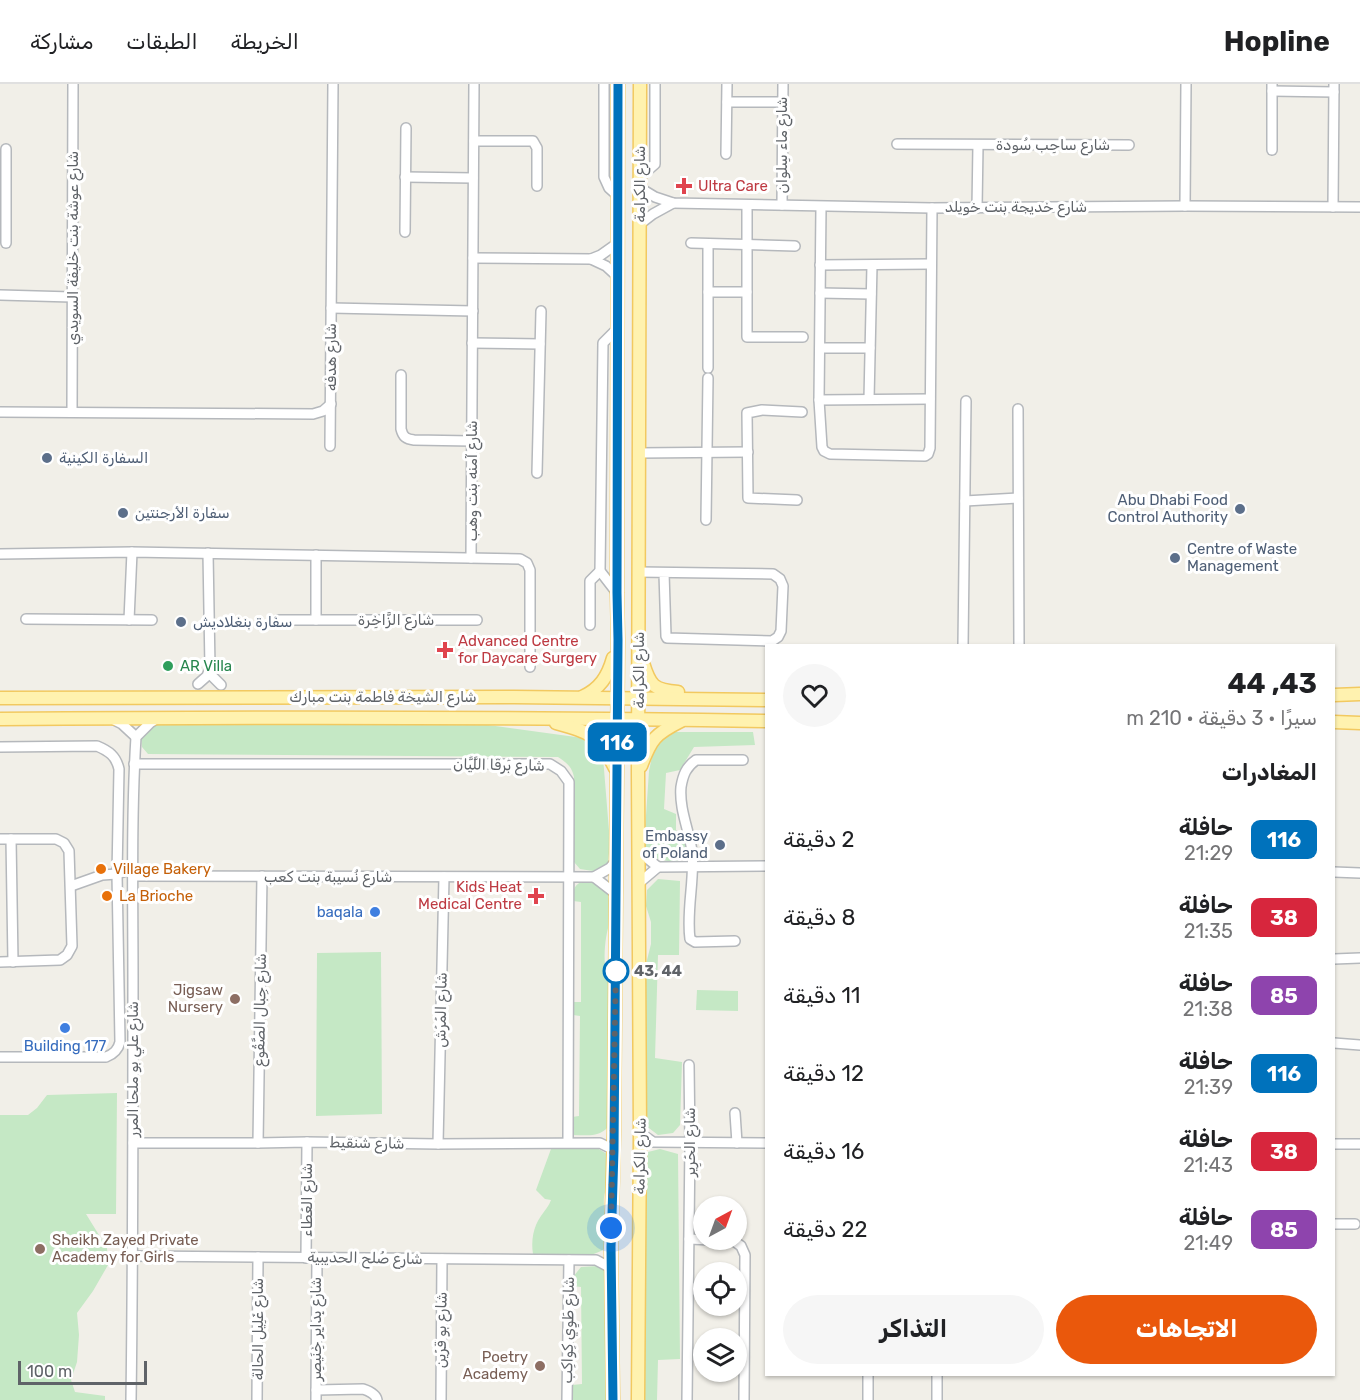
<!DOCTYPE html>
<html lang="ar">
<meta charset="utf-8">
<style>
body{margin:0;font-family:Rubik,Cairo,sans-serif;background:#f6f6f6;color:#202124;direction:rtl;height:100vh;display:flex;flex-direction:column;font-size:22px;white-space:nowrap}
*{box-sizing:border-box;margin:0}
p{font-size:20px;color:#757577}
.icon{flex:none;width:33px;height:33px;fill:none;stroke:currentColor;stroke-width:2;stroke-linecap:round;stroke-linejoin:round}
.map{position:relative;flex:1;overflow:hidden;direction:ltr}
.sheet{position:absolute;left:765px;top:560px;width:570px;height:732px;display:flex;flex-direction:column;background:#fff;border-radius:0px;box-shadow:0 2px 4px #0004;direction:rtl}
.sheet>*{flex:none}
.badge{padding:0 12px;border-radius:9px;font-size:21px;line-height:39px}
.needle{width:39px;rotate:41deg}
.fabs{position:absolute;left:693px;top:1112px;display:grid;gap:12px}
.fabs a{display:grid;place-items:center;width:54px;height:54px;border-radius:50%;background:#fff;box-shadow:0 2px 4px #0004;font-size:30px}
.scale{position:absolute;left:18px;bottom:15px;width:129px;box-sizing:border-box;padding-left:6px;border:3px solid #5f6368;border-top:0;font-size:16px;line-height:21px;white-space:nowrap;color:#5f6368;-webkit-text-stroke:4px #fff;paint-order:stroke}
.you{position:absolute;width:30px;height:30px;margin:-15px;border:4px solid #fff;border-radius:50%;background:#1a73e8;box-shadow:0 0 0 9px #1a73e833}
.map>.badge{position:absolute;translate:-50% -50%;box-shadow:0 0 0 3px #fff}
h2{padding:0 18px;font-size:22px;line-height:54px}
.round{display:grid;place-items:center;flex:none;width:63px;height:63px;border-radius:32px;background:#f6f6f6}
.summary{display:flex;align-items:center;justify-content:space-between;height:102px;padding:0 18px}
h1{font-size:28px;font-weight:700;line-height:45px}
.primary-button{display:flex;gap:12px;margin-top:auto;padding:12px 18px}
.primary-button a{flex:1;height:69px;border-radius:36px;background:#ea580c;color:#fff;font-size:24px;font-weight:700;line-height:69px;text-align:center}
.primary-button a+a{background:#f6f6f6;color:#202124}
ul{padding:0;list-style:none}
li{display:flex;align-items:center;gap:18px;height:78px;padding:0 18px}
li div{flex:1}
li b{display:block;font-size:22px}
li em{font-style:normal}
li .badge{min-width:66px;font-weight:700;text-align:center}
header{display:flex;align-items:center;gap:36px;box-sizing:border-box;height:84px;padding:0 30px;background:#fff;border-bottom:2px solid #e0e0e0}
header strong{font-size:28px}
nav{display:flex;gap:33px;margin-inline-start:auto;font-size:21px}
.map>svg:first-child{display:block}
.green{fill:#c5e8c5}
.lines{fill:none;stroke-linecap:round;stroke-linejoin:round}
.minor-casing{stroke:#b5b8bc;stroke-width:12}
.major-casing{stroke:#f2c960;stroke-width:15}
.minor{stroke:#fff;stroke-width:9}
.major{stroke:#fff2af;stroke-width:12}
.line-casing{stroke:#fff;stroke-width:14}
.line{stroke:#0072bc;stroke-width:9}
.walk{stroke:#5f6368;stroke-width:6;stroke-dasharray:0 10.8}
.health-dot{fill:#e0444e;stroke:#fff;stroke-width:2}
.service-dot{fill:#5c6f8a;stroke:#fff;stroke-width:2}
.leisure-dot{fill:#2e9e5b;stroke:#fff;stroke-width:2}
.food-dot{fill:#e8710a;stroke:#fff;stroke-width:2}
.shop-dot{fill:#3f7fe0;stroke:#fff;stroke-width:2}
.stop-dot{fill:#fff;stroke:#0072bc;stroke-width:3}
.education-dot{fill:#8d6e63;stroke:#fff;stroke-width:2}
.labels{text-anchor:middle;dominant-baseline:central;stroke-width:6;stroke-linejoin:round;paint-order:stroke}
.street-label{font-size:15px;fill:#5f6368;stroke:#fff}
.health-label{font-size:15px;fill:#be3a42;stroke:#fff;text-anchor:start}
.service-label{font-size:15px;fill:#4e5e75;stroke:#fff;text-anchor:start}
.leisure-label{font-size:15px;fill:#27864d;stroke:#fff;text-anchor:start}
.food-label{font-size:15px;fill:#c56008;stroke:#fff;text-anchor:start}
.shop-label{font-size:15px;fill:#366cbe;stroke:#fff;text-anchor:end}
.stop-label{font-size:15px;font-weight:bold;fill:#5f6368;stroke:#fff;text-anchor:start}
.education-label{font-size:15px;fill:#785e54;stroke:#fff;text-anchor:end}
</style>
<header>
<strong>Hopline</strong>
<nav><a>الخريطة</a><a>الطبقات</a><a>مشاركة</a></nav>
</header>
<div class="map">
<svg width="1360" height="1316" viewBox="0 0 1360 1316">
<rect width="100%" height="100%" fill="#f1efe8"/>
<!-- green -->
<g class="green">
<path d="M 157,637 L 481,640 L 583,654 L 593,662 L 603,673 L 610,759 L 608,779 L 593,787 L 580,785 L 574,778 L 574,693 C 572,683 567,679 558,673 L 148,670 L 142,663 L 141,654 Z"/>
<path d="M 672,648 L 753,648 L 755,661 L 694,663 L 680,686 L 666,689 L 664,725 L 676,730 L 676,746 C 684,755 688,760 689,772 C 679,779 660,779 650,770 C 649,769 645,762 644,761 L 649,687 L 653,668 L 662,656 Z"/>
<path d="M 658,795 L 680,797 L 679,871 L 658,871 L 655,974 L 682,978 L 680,1041 L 673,1049 L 658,1051 L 645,1041 L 645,884 L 651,860 L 651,838 L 646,822 L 647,806 Z"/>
<path d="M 592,796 L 607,806 C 609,816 611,825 610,835 C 609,841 607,847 606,854 C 604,868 603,888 611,901 L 608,1043 C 598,1054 587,1051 573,1051 L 572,1033 L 579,1032 L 580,932 L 573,931 L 573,918 L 581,918 L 581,818 L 573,817 C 573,801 576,798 592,796 Z"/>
<path d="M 381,868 L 382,1030 L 316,1032 L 317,869 Z"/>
<path d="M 697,906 L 738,907 L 738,927 L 696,926 Z"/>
<path d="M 117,1009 L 116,1130 L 86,1130 L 107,1164 L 108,1181 L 93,1207 L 77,1229 L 79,1251 L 77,1278 L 71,1296 L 75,1308 L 105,1312 L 105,1316 L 0,1316 L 0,1031 L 28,1031 L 37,1024 L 47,1011 Z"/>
<path d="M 578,1063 L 597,1064 L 607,1070 L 610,1100 C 600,1110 605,1125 606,1138 C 607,1146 606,1155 607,1163 L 601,1167 L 589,1172 L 533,1170 C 531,1157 533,1143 541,1132 C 545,1126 549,1122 551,1116 L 545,1115 L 536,1106 L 551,1065 Z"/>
<path d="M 660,1065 L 678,1070 L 680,1275 L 658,1276 L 657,1316 L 639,1316 L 644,1077 L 648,1068 Z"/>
<path d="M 598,1182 L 609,1187 L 609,1316 L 572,1316 L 572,1301 L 582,1300 L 581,1203 L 572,1202 L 573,1193 L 581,1183 Z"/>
</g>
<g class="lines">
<defs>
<g id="minor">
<path d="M 604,0 L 604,93 L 609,104 L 618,112"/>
<path d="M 1272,0 L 1272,66"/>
<path d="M 1272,7 L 1334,8"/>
<path d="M 727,18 L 782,18"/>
<path d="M 474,57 L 533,57 L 537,64 L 537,102"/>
<path d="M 897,60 L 1129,61"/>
<path d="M 6,65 L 6,159"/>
<path d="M 726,70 L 727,0"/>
<path d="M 405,93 L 473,94"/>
<path d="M 640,93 L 655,80 L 655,0"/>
<path d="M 640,104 L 655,113 L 673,119 L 932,124 L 1185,122 L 1360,123"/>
<path d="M 747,121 L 747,253 L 803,253"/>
<path d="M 782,121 L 783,0"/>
<path d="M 1185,122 L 1186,0"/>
<path d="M 821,123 L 819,316 L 822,363 L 824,367 L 830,370 L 925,372 L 928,370 L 930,364 L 932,124"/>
<path d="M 1333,123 L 1334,0"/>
<path d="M 977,124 L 978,61"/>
<path d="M 640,140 L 653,130 L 673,119"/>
<path d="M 405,148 L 406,44"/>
<path d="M 618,159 L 601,171 L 591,175 L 606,182 L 618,193"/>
<path d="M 691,159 L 795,162"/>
<path d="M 473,174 L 591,175"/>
<path d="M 820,181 L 931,180"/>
<path d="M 708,208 L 747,208"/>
<path d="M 820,209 L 871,210"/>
<path d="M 0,211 L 72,213"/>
<path d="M 331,224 L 473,227"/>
<path d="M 472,259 L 540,260"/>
<path d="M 820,264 L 870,264"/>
<path d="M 708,284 L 708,160"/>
<path d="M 401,291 L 401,345 C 403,353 406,355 414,356 L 472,357"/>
<path d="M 869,315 L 872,181"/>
<path d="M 819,316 L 930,315"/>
<path d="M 1018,325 L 1019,561"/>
<path d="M 0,328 L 313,330 L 323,327 L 331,320"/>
<path d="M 72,328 L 73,0"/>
<path d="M 330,362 L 333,0"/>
<path d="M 639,369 L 748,368"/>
<path d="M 537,389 L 541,227"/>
<path d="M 797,416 L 748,414 L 747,329 L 762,326 L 802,328"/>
<path d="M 965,417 L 1018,414"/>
<path d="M 706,436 L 708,294"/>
<path d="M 208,469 L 210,584 L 212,592 L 221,601"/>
<path d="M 0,470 L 132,468 L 520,475 L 527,479 L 530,486 L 530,583"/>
<path d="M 471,474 L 474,0"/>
<path d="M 639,488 L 773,490 L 780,495 L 783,502 L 781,547 L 778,553 L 772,557 L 667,554 L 666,552 L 664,489"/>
<path d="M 617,509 L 600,487 L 603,259 L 618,244"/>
<path d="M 26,535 L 152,536"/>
<path d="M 129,536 L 132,468"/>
<path d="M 279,536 L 477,536"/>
<path d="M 316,536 L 316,471"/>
<path d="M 590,541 L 590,497 L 600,487"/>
<path d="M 963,561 L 966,317"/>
<path d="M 198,600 L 207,592 L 210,584"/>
<path d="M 112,635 L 122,640 L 136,653"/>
<path d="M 0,663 L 97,662 C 109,667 116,672 119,685 L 117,790 L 120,958 C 118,966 114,970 106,973 L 0,973"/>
<path d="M 134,680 L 550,680 L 561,687 L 569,698 L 568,1058"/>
<path d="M 0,755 L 56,755 L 64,759 L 69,767 L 72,862 L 67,871 L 60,876 L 0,878"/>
<path d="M 11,755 L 13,878"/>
<path d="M 639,766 L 648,775 L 658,783"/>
<path d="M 1334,788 L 1360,789"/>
<path d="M 133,792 L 594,793 L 610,784 L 616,777"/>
<path d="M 594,793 L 616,810"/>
<path d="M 639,799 L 658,783 L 766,782"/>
<path d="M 71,802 L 102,791 L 117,790 L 132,785"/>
<path d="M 735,857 L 695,858 L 690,855 C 686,827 695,795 692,767 C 689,746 679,725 681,703 C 683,691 686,683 696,676 L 743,676"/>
<path d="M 1334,875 L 1360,874"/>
<path d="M 1334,959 L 1360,961"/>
<path d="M 735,1029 L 737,1059"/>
<path d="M 640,1049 L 653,1058 L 766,1059"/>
<path d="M 133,1059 L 258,1059 L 307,1058 L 438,1060 L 600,1059 L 614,1066"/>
<path d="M 258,1059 L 262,792"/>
<path d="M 438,1060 L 444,793"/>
<path d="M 1334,1060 L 1360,1060"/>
<path d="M 1334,1140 L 1355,1140"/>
<path d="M 689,1155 L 734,1157 L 741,1162 L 745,1171 L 744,1316"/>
<path d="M 133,1172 L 596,1176 L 611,1184"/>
<path d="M 306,1174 L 307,1058"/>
<path d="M 868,1290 L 868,1316"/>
<path d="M 316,1306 L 363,1305 C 369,1307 376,1310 377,1316"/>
<path d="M 131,1316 C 133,1177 133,1038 133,898 C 133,817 131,735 136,653 L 150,639 L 158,634"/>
<path d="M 257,1316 L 258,1173"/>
<path d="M 316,1316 L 317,1174"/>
<path d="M 441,1316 L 442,1175"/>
<path d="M 567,1316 L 569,1176"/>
<path d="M 687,1316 L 690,1059 L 689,981"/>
<path d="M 937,1316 L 937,1290"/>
</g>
<g id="major">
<path d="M 643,579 C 650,602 654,606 678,608"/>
<path d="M 1334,611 L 1360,610"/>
<path d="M 582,613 C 600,605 608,592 613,574"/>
<path d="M 0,614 L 514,613 L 766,616"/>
<path d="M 0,635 C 256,633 511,633 766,637"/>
<path d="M 1334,638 L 1360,639"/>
<path d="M 556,639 C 592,649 598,651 615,684"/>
<path d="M 641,682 C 651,655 655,650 681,637"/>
<path d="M 613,1316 L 611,1163 L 614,1049 L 618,556 L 617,509 L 618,0"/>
<path d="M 638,1316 L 640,1049 L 638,689 L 640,0"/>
</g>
</defs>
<!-- minor casing -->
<use href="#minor" class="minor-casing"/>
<!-- major casing -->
<use href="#major" class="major-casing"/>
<!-- minor -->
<use href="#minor" class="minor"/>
<!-- major -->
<use href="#major" class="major"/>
</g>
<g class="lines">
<defs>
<path id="line" d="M 613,1316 L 611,1163 L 614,1066 L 618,556 L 617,509 L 618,0"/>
</defs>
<!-- line casing -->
<use href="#line" class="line-casing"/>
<!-- line -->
<use href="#line" class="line"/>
<!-- walk -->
<path class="walk" d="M 611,1144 L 616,882 L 616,887"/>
</g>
<!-- markers -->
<g class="health-dot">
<path d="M681 93h6v6h6v6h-6v6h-6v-6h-6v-6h6z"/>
<path d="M442 557h6v6h6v6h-6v6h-6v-6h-6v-6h6z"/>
<path d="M533 803h6v6h6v6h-6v6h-6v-6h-6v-6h6z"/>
</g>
<g class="service-dot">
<circle cx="47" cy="374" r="6"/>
<circle cx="1240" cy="425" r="6"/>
<circle cx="123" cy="429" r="6"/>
<circle cx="1175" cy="474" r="6"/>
<circle cx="181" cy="538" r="6"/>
<circle cx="720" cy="761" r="6"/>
</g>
<circle class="leisure-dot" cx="168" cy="582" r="6"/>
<g class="food-dot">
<circle cx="101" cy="785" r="6"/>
<circle cx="107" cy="812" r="6"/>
</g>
<g class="shop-dot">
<circle cx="375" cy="828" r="6"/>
<circle cx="65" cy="944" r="6"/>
</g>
<circle class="stop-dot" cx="616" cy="887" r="12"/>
<g class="education-dot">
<circle cx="235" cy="915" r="6"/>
<circle cx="40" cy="1165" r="6"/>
<circle cx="540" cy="1282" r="6"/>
</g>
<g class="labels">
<!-- street labels -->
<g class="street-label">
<text transform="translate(782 61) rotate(-90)">شارع ماء سِلوان</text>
<text x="1053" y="61">شارع ساحِب سُودة</text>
<text transform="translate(640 100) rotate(-90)">شارع الكرامة</text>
<text x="1016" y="123">شارع خديجة بنت خويلد</text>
<text transform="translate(73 164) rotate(-90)">شارع عوشة بنت خليفة السويدي</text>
<text transform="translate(331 273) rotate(-90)">شارع هدفه</text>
<text transform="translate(472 397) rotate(-90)">شارع آمنه بنت وهب</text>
<text x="396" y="536">شارع الزَّاخِرة</text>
<text transform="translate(639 586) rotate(-90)">شارع الكرامة</text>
<text x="383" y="613">شارع الشيخة فاطمة بنت مبارك</text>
<text transform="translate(499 681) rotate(1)">شارع بَرقا اللَّيَّان</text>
<text x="328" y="793">شارع نُسيبة بنت كعب</text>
<text transform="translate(260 926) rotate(-89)">شارع جِبال الصَّقُوع</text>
<text transform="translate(441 926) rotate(-89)">شارع المَرَش</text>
<text transform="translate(133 985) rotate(-90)">شارع علي بو ملحا المرر</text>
<text transform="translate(690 1058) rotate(-90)">شارع الحَرِير</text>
<text transform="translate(367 1059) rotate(1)">شارع شنقيط</text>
<text transform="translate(640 1072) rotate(-89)">شارع الكرامة</text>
<text transform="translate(307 1116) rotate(-90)">شارع العَطاء</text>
<text transform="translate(365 1174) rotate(1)">شارع صُلح الحديبية</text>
<text transform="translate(258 1245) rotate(-90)">شارع غَلِيل الحالة</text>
<text transform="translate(316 1245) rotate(-90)">شارع بِدايِر خِنَيصِر</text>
<text transform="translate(441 1246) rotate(-89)">شارع بو قرَين</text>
<text transform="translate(568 1246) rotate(-89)">شارع طَوِي كِواكِب</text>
</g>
<!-- health labels -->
<g class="health-label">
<text x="698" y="102">Ultra Care</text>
<text x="458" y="557">Advanced Centre<tspan x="458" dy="17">for Daycare Surgery</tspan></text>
<text x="522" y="803" text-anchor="end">Kids Heat<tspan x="522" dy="17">Medical Centre</tspan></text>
</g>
<!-- service labels -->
<g class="service-label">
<text x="59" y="374">السفارة الكينية</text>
<text x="1228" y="416" text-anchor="end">Abu Dhabi Food<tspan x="1228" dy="17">Control Authority</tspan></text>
<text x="135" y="429">سفارة الأرجنتين</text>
<text x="1187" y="465">Centre of Waste<tspan x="1187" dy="17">Management</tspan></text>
<text x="193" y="538">سفارة بنغلاديش</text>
<text x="708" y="752" text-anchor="end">Embassy<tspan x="708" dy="17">of Poland</tspan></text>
</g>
<!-- leisure labels -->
<g class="leisure-label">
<text x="180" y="582">AR Villa</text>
</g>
<!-- food labels -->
<g class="food-label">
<text x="113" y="785">Village Bakery</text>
<text x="119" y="812">La Brioche</text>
</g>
<!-- shop labels -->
<g class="shop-label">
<text x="363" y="828">baqala</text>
<text x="65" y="962" text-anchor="middle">Building 177</text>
</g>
<!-- stop labels -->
<g class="stop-label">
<text x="634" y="887">43, 44</text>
</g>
<!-- education labels -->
<g class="education-label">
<text x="223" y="906">Jigsaw<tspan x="223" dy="17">Nursery</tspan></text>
<text x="52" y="1156" text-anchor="start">Sheikh Zayed Private<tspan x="52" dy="17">Academy for Girls</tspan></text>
<text x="528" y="1273">Poetry<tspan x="528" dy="17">Academy</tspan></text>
</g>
</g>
</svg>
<div class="fabs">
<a><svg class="needle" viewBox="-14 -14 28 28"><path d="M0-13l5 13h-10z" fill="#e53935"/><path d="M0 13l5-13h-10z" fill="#757577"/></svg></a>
<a><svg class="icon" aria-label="locate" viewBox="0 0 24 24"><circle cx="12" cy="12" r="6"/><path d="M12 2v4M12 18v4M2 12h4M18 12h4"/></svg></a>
<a><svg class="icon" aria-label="layers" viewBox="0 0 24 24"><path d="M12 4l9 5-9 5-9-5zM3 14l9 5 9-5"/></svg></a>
</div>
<div class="scale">100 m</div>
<div class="you" style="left:611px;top:1144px"></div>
<b class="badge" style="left:617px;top:658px;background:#0072bc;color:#fff">116</b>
<section class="sheet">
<div class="summary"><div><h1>43, 44</h1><p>سيرًا · 3 دقيقة · 210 m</p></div><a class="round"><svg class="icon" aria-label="heart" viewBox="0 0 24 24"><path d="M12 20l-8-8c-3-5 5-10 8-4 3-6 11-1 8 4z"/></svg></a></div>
<h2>المغادرات</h2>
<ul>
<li><span class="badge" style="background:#0072bc;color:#fff">116</span><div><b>حافلة</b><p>21:29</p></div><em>2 دقيقة</em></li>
<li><span class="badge" style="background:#d7263d;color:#fff">38</span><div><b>حافلة</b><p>21:35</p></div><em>8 دقيقة</em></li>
<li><span class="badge" style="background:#8e44ad;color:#fff">85</span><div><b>حافلة</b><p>21:38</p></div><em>11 دقيقة</em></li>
<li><span class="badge" style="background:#0072bc;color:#fff">116</span><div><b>حافلة</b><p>21:39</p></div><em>12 دقيقة</em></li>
<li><span class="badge" style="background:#d7263d;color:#fff">38</span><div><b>حافلة</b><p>21:43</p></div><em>16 دقيقة</em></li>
<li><span class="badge" style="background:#8e44ad;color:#fff">85</span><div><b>حافلة</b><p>21:49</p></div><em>22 دقيقة</em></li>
</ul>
<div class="primary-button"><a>الاتجاهات</a><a>التذاكر</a></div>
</section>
</div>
